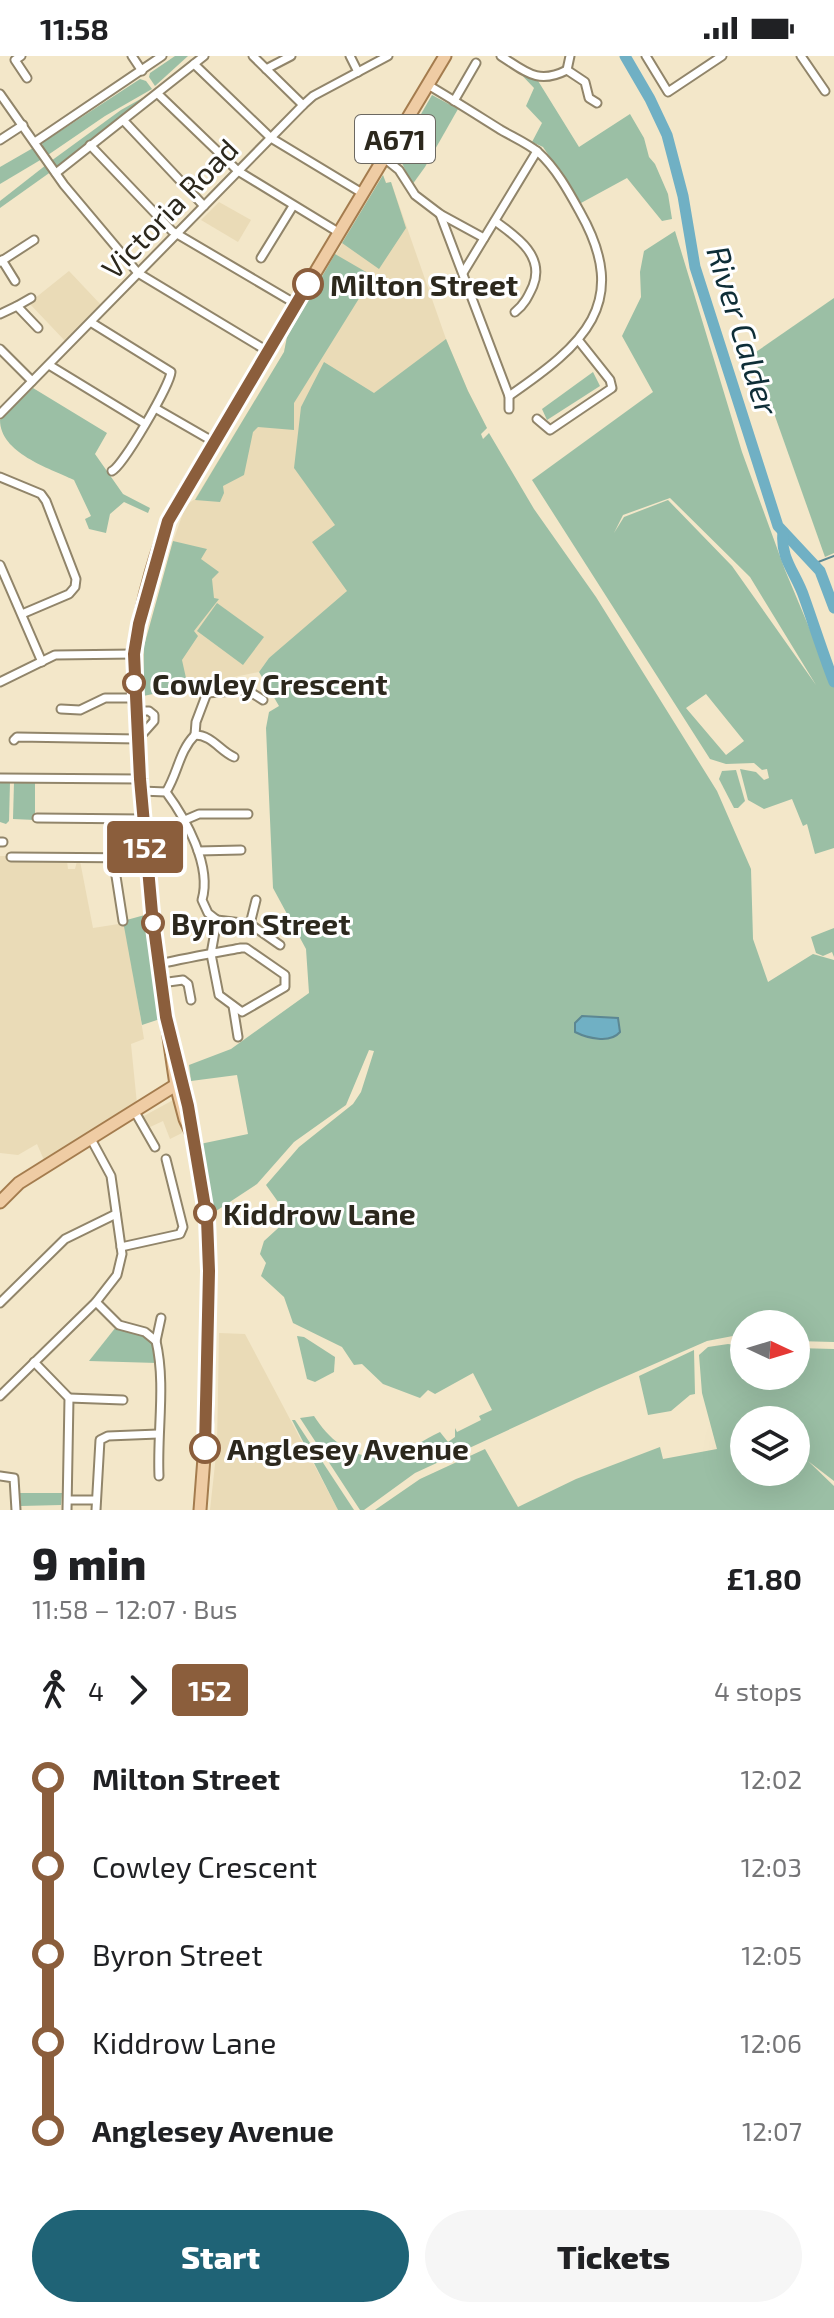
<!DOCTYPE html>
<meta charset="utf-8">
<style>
body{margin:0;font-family:"Exo 2",sans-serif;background:#f6f6f6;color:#202124;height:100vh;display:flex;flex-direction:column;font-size:30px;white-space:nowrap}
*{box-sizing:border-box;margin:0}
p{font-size:26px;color:#757577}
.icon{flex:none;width:44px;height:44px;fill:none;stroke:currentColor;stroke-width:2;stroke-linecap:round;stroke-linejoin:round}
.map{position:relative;height:1454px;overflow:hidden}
.drawer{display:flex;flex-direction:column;background:#fff;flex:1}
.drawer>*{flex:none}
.badge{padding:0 16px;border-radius:6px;font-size:28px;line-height:52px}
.needle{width:52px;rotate:94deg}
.controls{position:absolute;left:730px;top:1254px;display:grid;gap:16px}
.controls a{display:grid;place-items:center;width:80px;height:80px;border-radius:50%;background:#fff;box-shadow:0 8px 32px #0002;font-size:40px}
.map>.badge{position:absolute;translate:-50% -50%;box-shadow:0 0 0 4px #fff}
.legs{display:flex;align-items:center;gap:12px;height:88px;padding:0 32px;font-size:26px}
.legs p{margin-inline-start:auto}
.overview{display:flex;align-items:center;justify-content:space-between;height:136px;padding:0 32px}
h1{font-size:44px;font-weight:800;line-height:60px}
.action{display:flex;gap:16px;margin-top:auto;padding:16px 32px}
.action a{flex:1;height:92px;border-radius:48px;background:#1f6376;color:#fff;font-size:32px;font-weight:800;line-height:92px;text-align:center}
.action a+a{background:#f6f6f6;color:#202124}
ul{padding:0 32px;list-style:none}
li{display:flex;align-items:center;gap:28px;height:88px;font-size:30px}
li i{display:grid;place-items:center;width:12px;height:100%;margin:0 10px;background:currentColor}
li i::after{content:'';width:20px;height:20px;margin:-10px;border:6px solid;border-radius:50%;background:#fff}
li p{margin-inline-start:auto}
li:first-child i{background:linear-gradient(#0000 50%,currentColor 0)}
li:last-child i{background:linear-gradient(currentColor 50%,#0000 0)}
.status{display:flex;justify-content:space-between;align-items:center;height:56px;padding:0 40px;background:#fff;direction:ltr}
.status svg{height:22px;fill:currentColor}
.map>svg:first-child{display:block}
.built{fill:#eadbb7}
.green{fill:#9bbfa5;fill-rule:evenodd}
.water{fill:#70b0c4;stroke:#5c8792;stroke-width:2}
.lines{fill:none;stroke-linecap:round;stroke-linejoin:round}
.stream{stroke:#5c8792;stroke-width:2}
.river{stroke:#70b0c4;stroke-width:11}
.street-casing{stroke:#91856a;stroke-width:11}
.primary-casing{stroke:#a47c4e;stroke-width:15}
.street{stroke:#fff;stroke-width:7}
.primary{stroke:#efcca4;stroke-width:11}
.line-1-casing{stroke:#fff;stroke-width:18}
.line-1{stroke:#8b5e3c;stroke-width:12}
.stop-1-dot{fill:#fff;stroke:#8b5e3c;stroke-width:4}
.labels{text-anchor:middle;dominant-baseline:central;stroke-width:6;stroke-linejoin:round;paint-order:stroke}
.shield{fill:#fff;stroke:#6b6861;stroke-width:2}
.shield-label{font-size:28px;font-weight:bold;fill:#2c281d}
.street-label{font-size:30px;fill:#2c281d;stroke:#fff}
.stop-label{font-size:30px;font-weight:bold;fill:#2c281d;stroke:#fff;text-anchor:start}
.water-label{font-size:32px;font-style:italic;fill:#0e2e37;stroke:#fff}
</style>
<div class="status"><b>11:58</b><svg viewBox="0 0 49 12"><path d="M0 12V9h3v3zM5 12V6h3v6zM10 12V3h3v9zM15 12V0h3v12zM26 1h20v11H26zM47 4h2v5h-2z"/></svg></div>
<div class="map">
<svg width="834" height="1454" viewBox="0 0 834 1454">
<rect width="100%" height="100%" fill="#f3e7c9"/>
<!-- built -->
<g class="built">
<path d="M 383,119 L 386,127 L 391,126 L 446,283 L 468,335 L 487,372 L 480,378 L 502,427 L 269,602 L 259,616 L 143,640 L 144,590 L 173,485 L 186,449 L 195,443 L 284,296 L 287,281 Z"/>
<path d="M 219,146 L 251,164 L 238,186 L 201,164 Z"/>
<path d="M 69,215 L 102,250 L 67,287 L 29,247 Z"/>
<path d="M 0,800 L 7,800 L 8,806 L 67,805 L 68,813 L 75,813 L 77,805 L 80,805 L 93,872 L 125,867 L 144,983 L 131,988 L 137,1048 L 44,1104 L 37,1088 L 18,1099 L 0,1097 Z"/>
<path d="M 175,1043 L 181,1061 L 182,1077 L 170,1083 L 163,1065 L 148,1072 L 142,1061 Z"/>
<path d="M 219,1277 L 245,1278 L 338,1454 L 210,1454 L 217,1390 Z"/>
</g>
<!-- green -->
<g class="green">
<path d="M 175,0 L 188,0 L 155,30 L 149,21 L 150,17 Z"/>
<path d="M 516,13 L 535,20 L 579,91 L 630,58 L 644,82 L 649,101 L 655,108 L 668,138 L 672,163 L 662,165 L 627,122 L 581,147 L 543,91 L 532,86 L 542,67 L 526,50 L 534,32 Z"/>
<path d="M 140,23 L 146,25 L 152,33 L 105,60 L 45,101 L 42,87 Z"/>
<path d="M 153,36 L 153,38 L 56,113 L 51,105 L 121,54 Z"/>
<path d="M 432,39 L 458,53 L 425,111 L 412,129 L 398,98 Z"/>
<path d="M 33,92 L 42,103 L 0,128 L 0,111 Z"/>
<path d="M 46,109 L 52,115 L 0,152 L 0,145 Z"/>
<path d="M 383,119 L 386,127 L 391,126 L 406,172 L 379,213 L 342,187 Z"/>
<path d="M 675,175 L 742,396 L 785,514 L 834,631 L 834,792 L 815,798 L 807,768 L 803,770 L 792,743 L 764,753 L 748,744 L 740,713 L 756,716 L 764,724 L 769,722 L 767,713 L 762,714 L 754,707 L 726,708 L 710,703 L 532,424 L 653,336 L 622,280 L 641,241 L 640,216 L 644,195 ZM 670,442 L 750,521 L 816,629 L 732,510 L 668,444 L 624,461 L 614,477 L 623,459 ZM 706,638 L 744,685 L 726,699 L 686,652 Z"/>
<path d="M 335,198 L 373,220 L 294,347 L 294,374 L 258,371 L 253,376 L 244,419 L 223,430 L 224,437 L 220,446 L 195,444 L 284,296 L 287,281 Z"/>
<path d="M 834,242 L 834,497 L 825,501 L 753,298 Z"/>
<path d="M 446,283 L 468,335 L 487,372 L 481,378 L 483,383 L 489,377 L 534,453 L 596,541 L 717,735 L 751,813 L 753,883 L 768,926 L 813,898 L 834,904 L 834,1286 L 796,1285 L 796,1268 L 744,1268 L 744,1282 L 738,1279 L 707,1285 L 597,1333 L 415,1417 L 364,1454 L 360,1454 L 300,1362 L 314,1360 C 331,1387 360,1409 394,1398 C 410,1394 425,1383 440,1376 L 448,1386 L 455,1381 L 455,1372 L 457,1376 L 481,1364 L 479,1360 L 492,1354 L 473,1317 L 435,1338 L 428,1334 L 420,1342 L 383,1328 L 362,1308 L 354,1309 L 342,1291 L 293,1267 L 284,1241 L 261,1220 L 266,1207 L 260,1198 L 264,1185 L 287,1164 L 286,1157 L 266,1129 L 299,1091 L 353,1048 L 361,1036 L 374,995 L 369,994 L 346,1049 L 294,1086 L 257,1128 L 213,1157 L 200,1088 L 248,1078 L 237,1019 L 191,1025 L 189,1009 L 231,993 L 309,937 L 306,893 L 273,832 L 266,672 L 269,656 L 279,650 L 259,616 L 269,602 L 347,535 L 312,486 L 335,469 L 294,412 L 301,351 L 324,306 L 374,337 Z"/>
<path d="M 593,316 L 600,330 L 547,364 L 542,353 Z"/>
<path d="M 33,332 L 107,377 L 95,398 L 123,438 L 150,452 L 148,457 L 124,446 L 110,458 L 106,477 L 89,473 L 85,463 L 91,460 L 74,424 C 49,412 0,397 0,364 Z"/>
<path d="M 173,485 L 207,493 L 201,503 L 219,516 L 212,523 L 214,542 L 219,543 L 194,575 L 198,580 L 182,604 L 188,631 L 143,640 L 144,590 Z"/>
<path d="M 217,547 L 264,581 L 243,609 L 197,575 Z"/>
<path d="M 736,714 L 745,745 L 738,752 L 734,752 L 719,723 L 722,715 Z"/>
<path d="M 0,726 L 10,726 L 9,765 L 6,768 L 0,766 Z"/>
<path d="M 14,726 L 35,726 L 35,764 L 13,763 Z"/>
<path d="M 152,857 L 166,961 L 142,969 L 123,865 Z"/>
<path d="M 834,872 L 834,901 L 832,896 L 823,900 L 816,897 L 811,881 Z"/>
<path d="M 116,1271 L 144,1278 L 154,1287 L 157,1307 L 89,1305 Z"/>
<path d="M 297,1280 L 304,1281 L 335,1301 L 334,1316 L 315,1326 L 307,1323 Z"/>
<path d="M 728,1288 L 744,1290 L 744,1320 L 796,1320 L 796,1292 L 834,1293 L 834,1425 L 808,1405 L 834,1430 L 834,1454 L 375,1454 L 420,1423 L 485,1393 L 518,1451 L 576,1423 L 660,1391 L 663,1403 L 717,1393 L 702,1337 L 699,1299 L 708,1291 ZM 744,1364 L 796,1364 L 796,1416 L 744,1416 Z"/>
<path d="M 694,1294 L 695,1338 L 690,1339 L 671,1355 L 648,1359 L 639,1320 Z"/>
<path d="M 292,1364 L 295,1364 L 354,1454 L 338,1454 Z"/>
<path d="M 20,1437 L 62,1437 L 61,1449 L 21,1450 Z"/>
</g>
<!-- water -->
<path class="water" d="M 582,960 L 618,962 L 620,976 C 610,988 587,982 575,976 L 575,967 Z"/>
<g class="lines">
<!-- stream -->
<path class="stream" d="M 813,508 L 834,500"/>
<!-- river -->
<g class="river">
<path d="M 625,0 L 650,43 L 667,79 L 683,140 L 695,211 L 778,470 L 820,515 L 834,552"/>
<path d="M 783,476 C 780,503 796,517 804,541 C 814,569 823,598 834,626"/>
</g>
<defs>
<g id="street">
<path d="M 21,0 L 15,4 L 27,22"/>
<path d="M 132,0 L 142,15"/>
<path d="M 253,0 L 303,49"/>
<path d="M 350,0 L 358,16"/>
<path d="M 501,0 C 526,16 538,29 567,14 L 585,26 L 589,42 L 597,47"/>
<path d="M 646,0 L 668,36 L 722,0"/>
<path d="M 801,0 L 825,35"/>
<path d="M 194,8 L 271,82 L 362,137"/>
<path d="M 266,13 L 291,0"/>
<path d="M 567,14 L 570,0"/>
<path d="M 428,29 C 452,43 477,59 501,74 C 513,81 527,87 538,96 C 556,112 569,136 580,156 C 632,248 583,289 509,340"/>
<path d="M 0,38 L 64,129 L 138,217 L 269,296"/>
<path d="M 158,38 L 238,115 L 338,176"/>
<path d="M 454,45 L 476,7"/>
<path d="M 124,65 L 204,150"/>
<path d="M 0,84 L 23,69"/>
<path d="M 35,86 L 162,0"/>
<path d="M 90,89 L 172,175 L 296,248"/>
<path d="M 384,102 L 399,114 L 415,139 L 440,158 L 484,182"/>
<path d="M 56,117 L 204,0"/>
<path d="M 440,158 L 509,340 L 509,353"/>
<path d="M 495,165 C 517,181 545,200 533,230 C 528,241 524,249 515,256"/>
<path d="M 261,202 L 293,150"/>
<path d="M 2,204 L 15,225"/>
<path d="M 0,206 L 34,184"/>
<path d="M 463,217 L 537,95"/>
<path d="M 17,250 L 31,242"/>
<path d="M 0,258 L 17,250 L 38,272"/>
<path d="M 92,267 L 171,316 C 170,329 123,410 112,415"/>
<path d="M 0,293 L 32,325"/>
<path d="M 49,309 L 144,367"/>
<path d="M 155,352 L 214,386"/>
<path d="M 0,358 L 303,49 L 313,40 L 388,0"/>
<path d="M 537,363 L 550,374 L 612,332 L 610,324 L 579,285"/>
<path d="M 0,421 L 41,438 L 46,445 L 76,523 L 75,531 L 69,538 L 22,558"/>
<path d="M 0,509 L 42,606"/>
<path d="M 0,626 L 55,599 L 134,598"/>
<path d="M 61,653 L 80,654 L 105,642 L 134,642"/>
<path d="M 195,679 L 196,666 L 207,637 L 247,634 L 263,644"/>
<path d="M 195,679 C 212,679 220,695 234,701"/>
<path d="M 14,684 L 17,681 L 138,683 L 154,665 L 154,659 L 149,655 L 136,655"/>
<path d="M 0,722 L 140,723"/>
<path d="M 141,735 L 166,736 C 186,763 212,810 202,844 L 208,857 L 217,864"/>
<path d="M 166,736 C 178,717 179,695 195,679"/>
<path d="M 37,762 L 143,763"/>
<path d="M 185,764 L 199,758 L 248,758"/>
<path d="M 0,786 L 3,786"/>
<path d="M 198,795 L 241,794"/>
<path d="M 11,801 L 146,802"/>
<path d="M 113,801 L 123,865"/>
<path d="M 217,864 L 250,868 L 280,889"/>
<path d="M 250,868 L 256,844"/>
<path d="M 159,908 C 186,902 214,897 241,892 L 246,892 L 285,919 L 285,931 L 242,956 L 219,939 L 211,898 L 217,864"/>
<path d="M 161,927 L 183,924 L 188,928 L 191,944"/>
<path d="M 233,950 L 238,981"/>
<path d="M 135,1056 L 155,1091"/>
<path d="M 121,1191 L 180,1178 L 183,1171 L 166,1103"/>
<path d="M 96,1246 L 119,1269 L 145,1276 L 156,1285 C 166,1328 157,1375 159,1420"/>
<path d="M 0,1247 L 65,1183 L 116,1158"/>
<path d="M 156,1285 L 161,1262"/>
<path d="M 34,1306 L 69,1342 L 67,1454"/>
<path d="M 0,1340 L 96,1246 L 117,1219 L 122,1198 L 111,1120 L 91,1083"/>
<path d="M 69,1342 L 123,1344"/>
<path d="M 0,1420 L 14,1422 L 16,1454"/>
<path d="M 68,1444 L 96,1444"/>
<path d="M 96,1454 L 100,1384 L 108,1380 L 158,1378"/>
</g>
<g id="primary">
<path d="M 191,1070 L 207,1163 L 209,1215 L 207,1362 L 200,1454"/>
<path d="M 191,1076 L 185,1063 L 176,1029 C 159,915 144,801 138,685 C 137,655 131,625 135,595 C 140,549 158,484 179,444 L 445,0"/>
<path d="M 0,1146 L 19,1127 L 179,1027"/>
</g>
</defs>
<!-- street casing -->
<use href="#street" class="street-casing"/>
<!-- primary casing -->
<use href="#primary" class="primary-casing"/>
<!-- street -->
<use href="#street" class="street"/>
<!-- primary -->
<use href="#primary" class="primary"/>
</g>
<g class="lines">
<defs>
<path id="line-1" d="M 205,1392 L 209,1215 L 207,1163 L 188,1050 L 166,961 L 152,857 L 140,723 L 134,598 L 139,568 L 168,465 L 308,228"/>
</defs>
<!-- line-1 casing -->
<use href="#line-1" class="line-1-casing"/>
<!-- line-1 -->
<use href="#line-1" class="line-1"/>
</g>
<!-- markers -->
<g class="stop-1-dot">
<circle cx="308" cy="228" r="14"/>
<circle cx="134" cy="627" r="10"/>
<circle cx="153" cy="867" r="10"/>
<circle cx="205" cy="1157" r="10"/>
<circle cx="205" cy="1392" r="14"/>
</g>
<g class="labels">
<!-- shield labels -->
<rect class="shield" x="355" y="59" width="80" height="48" rx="6"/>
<g class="shield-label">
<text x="395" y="83">A671</text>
</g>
<!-- street labels -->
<g class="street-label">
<text transform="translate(169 152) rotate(-46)">Victoria Road</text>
</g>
<!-- stop labels -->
<g class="stop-label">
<text x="330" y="228">Milton Street</text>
<text x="152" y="627">Cowley Crescent</text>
<text x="171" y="867">Byron Street</text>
<text x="223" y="1157">Kiddrow Lane</text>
<text x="227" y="1392">Anglesey Avenue</text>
</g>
<!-- water labels -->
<g class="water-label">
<text transform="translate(744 274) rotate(73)">River Calder</text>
</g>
</g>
</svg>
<div class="controls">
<a><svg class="needle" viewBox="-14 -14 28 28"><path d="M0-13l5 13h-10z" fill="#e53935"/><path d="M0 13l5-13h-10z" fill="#757577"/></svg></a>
<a><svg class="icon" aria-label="layers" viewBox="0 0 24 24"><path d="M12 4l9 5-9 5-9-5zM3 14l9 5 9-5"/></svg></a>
</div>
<b class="badge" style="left:145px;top:791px;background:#8b5e3c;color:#fff">152</b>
</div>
<section class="drawer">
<div class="overview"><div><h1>9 min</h1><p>11:58 – 12:07 · Bus</p></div><b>£1.80</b></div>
<div class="legs"><svg class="icon" aria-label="walk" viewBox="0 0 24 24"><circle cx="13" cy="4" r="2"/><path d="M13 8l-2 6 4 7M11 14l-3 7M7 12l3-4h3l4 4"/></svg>4<svg class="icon" aria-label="forward" viewBox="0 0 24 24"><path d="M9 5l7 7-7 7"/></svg><b class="badge" style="background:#8b5e3c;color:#fff">152</b><p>4 stops</p></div>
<ul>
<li><i style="color:#8b5e3c"></i><b>Milton Street</b><p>12:02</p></li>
<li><i style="color:#8b5e3c"></i><span>Cowley Crescent</span><p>12:03</p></li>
<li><i style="color:#8b5e3c"></i><span>Byron Street</span><p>12:05</p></li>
<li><i style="color:#8b5e3c"></i><span>Kiddrow Lane</span><p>12:06</p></li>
<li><i style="color:#8b5e3c"></i><b>Anglesey Avenue</b><p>12:07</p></li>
</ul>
<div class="action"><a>Start</a><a>Tickets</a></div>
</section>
